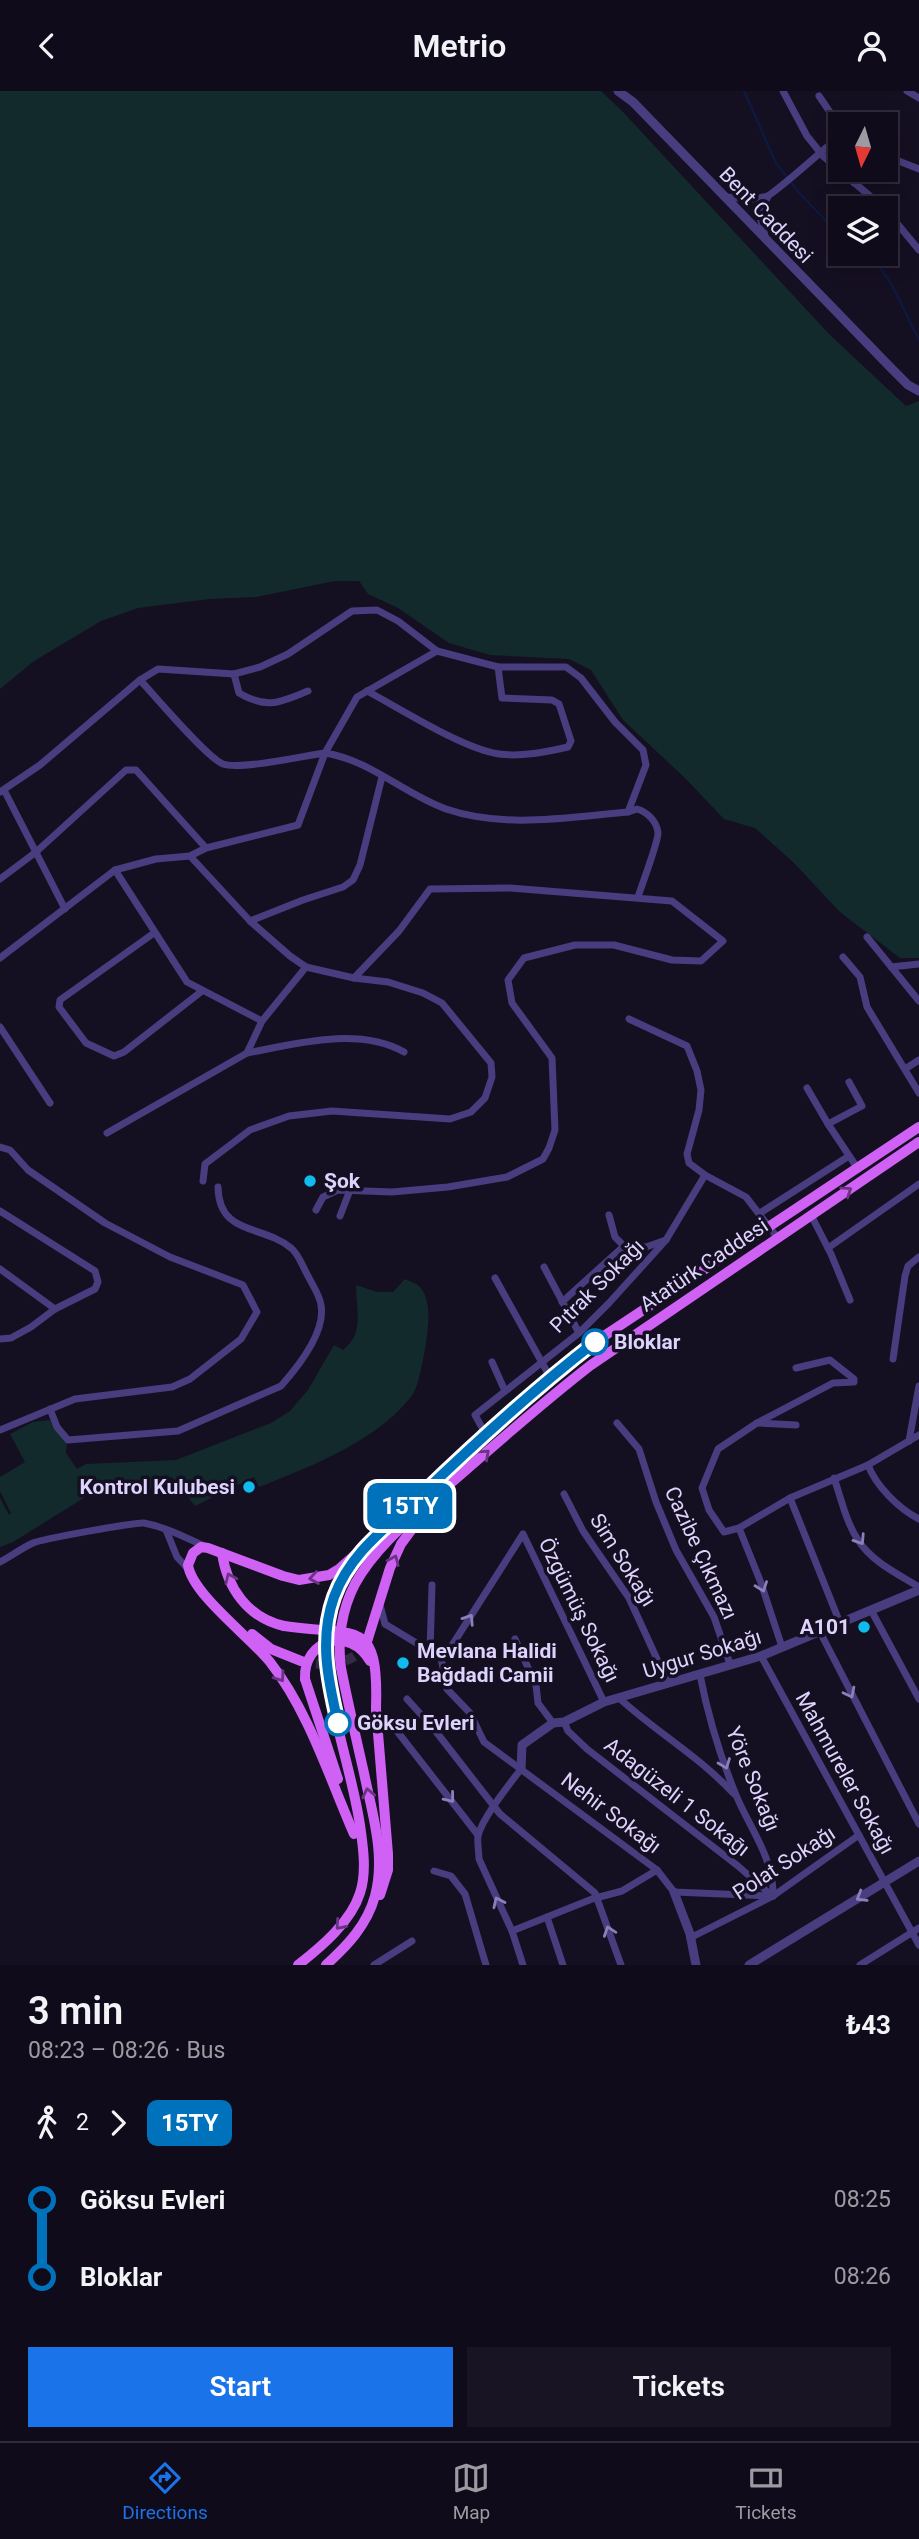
<!DOCTYPE html>
<meta charset="utf-8">
<style>
body{margin:0;font-family:Roboto,sans-serif;background:#191423;color:#f1f3f6;height:100vh;display:flex;flex-direction:column;font-size:26px;white-space:nowrap}
*{box-sizing:border-box;margin:0}
p{font-size:23px;color:#9c9ba2}
.icon{flex:none;width:38px;height:38px;fill:none;stroke:currentColor;stroke-width:2;stroke-linecap:round;stroke-linejoin:round}
.map{position:relative;height:1874px;overflow:hidden}
.panel{display:flex;flex-direction:column;background:#100b1a;flex:1}
.panel>*{flex:none}
.badge{padding:0 14px;border-radius:10px;font-size:24px;line-height:46px}
.needle{width:46px;rotate:185deg}
.fabs{position:absolute;left:828px;top:21px;display:grid;gap:14px}
.fabs a{display:grid;place-items:center;width:70px;height:70px;border-radius:0px;background:#100b1a;box-shadow:0 4px 18px #0003,0 0 0 2px #302b39;font-size:35px}
.map>.badge{position:absolute;translate:-50% -50%;box-shadow:0 0 0 4px #fff}
.legs{display:flex;align-items:center;gap:10px;height:77px;padding:0 28px;font-size:23px}
.legs p{margin-inline-start:auto}
.headline{display:flex;align-items:center;justify-content:space-between;height:119px;padding:0 28px}
h1{font-size:38px;font-weight:600;line-height:52px}
.cta{display:flex;gap:14px;margin-top:auto;padding:14px 28px}
.cta a{flex:1;height:80px;border-radius:0px;background:#1a73e8;color:#fff;font-size:28px;font-weight:600;line-height:80px;text-align:center}
.cta a+a{background:#191423;color:#f1f3f6}
ul{padding:0 28px;list-style:none}
li{display:flex;align-items:center;gap:24px;height:77px;font-size:26px}
li i{display:grid;place-items:center;width:10px;height:100%;margin:0 9px;background:currentColor}
li i::after{content:'';width:18px;height:18px;margin:-9px;border:5px solid;border-radius:50%;background:#100b1a}
li p{margin-inline-start:auto}
li:first-child i{background:linear-gradient(#0000 50%,currentColor 0)}
li:last-child i{background:linear-gradient(currentColor 50%,#0000 0)}
header{display:flex;justify-content:space-between;align-items:center;height:91px;padding:0 28px;background:#100b1a;font-size:32px;font-weight:600}
.dock{display:flex;justify-content:space-around;align-items:center;height:98px;border-top:2px solid #302b39;background:#100b1a;font-size:19px;color:#9c9ba2}
.dock a{display:grid;justify-items:center;gap:4px}
.dock .active{color:#1a73e8}
.map>svg:first-child{display:block}
.green{fill:#132a2c}
.lines{fill:none;stroke-linecap:round;stroke-linejoin:round}
.stream{stroke:#0d193e;stroke-width:2.5}
.primary-tunnel{stroke:#332c43;stroke-width:10;stroke-dasharray:10 5;stroke-linecap:butt}
.minor{stroke:#483d7e;stroke-width:7}
.tertiary{stroke:#483d7e;stroke-width:9}
.primary{stroke:#d061f5;stroke-width:10}
.primary-bridge{stroke:#d061f5;stroke-width:10}
.oneway{stroke:#693481}
.oneway2{stroke:#8b80b7}
.line-1-casing{stroke:#fff;stroke-width:16}
.line-1{stroke:#0072bc;stroke-width:10}
.poi-dot{fill:#0fbced;stroke:#150f22;stroke-width:2.5}
.stop-1-dot{fill:#fff;stroke:#0072bc;stroke-width:3.5}
.labels{text-anchor:middle;dominant-baseline:central;stroke-width:7;stroke-linejoin:round;paint-order:stroke}
.street-label{font-size:21px;fill:#ddd3fc;stroke:#150f22}
.poi-label{font-size:21px;font-weight:bold;fill:#ddd3fc;stroke:#150f22;text-anchor:start}
.stop-label{font-size:21px;font-weight:bold;fill:#ddd3fc;stroke:#150f22;text-anchor:start}
</style>
<header><svg class="icon" aria-label="back" viewBox="0 0 24 24"><path d="M15 5l-7 7 7 7"/></svg>Metrio<svg class="icon" aria-label="person" viewBox="0 0 24 24"><circle cx="12" cy="8" r="4"/><path d="M4 21q1-7 8-7t8 7"/></svg></header>
<div class="map">
<svg width="919" height="1874" viewBox="0 0 919 1874">
<rect width="100%" height="100%" fill="#150f22"/>
<!-- green -->
<g class="green">
<path d="M 0,0 L 601,0 L 623,21 L 830,244 L 906,315 L 919,310 L 919,867 L 900,867 L 840,821 L 793,771 L 755,737 L 724,728 L 685,687 L 623,629 L 591,579 L 569,568 L 490,564 L 449,552 L 398,517 L 368,503 L 359,490 L 335,490 L 256,506 L 209,508 L 138,517 L 101,530 L 34,570 L 0,598 Z"/>
<path d="M 405,1188 C 408,1190 416,1192 419,1195 C 429,1205 429,1223 428,1235 C 427,1249 420,1293 413,1303 C 381,1348 310,1376 259,1396 L 254,1386 L 195,1415 L 172,1386 L 140,1404 L 95,1400 L 13,1451 L 0,1456 L 0,1407 L 9,1424 L 11,1422 L 0,1400 L 0,1386 L 25,1371 L 10,1343 L 33,1331 L 50,1329 L 67,1352 L 66,1362 L 77,1378 L 86,1373 L 176,1369 L 271,1332 L 290,1320 L 308,1299 L 334,1254 L 343,1259 C 365,1241 356,1220 356,1194 L 377,1201 L 393,1201 Z"/>
</g>
<g class="lines">
<!-- stream -->
<g class="stream">
<path d="M 744,0 L 776,72 L 800,103 L 840,144"/>
<path d="M 864,163 C 894,183 901,218 919,248"/>
</g>
<!-- primary-tunnel -->
<path class="primary-tunnel" d="M 301,1570 C 324,1575 347,1575 365,1557"/>
<!-- minor -->
<g class="minor">
<path d="M 783,0 L 807,45 L 823,65 L 884,117"/>
<path d="M 907,0 L 919,7"/>
<path d="M 819,5 L 834,27 L 838,47"/>
<path d="M 886,65 L 919,78"/>
<path d="M 854,92 L 858,79"/>
<path d="M 768,105 C 793,87 814,66 838,47 L 840,47"/>
<path d="M 725,106 L 753,108 L 768,105 L 760,126 L 765,145"/>
<path d="M 886,119 L 919,159"/>
<path d="M 234,583 L 239,602 C 268,619 280,611 308,600"/>
<path d="M 140,589 C 155,605 207,667 223,673 C 241,679 303,665 325,662 C 370,669 404,703 446,718 C 505,738 569,726 628,721 L 637,718 C 647,721 657,730 658,742 C 658,752 642,793 638,806"/>
<path d="M 367,600 C 401,618 463,658 499,663 C 521,666 546,661 568,656 L 571,650 L 559,613 L 552,609 L 502,607 L 498,576"/>
<path d="M 4,699 L 65,818"/>
<path d="M 0,701 L 40,674 L 140,589 L 158,578 L 234,583 L 260,576 L 288,563 L 352,520 L 377,519 L 398,530 L 437,560 L 498,576 L 566,576 L 581,587 L 615,631 L 643,659 L 646,674 L 628,721"/>
<path d="M 190,765 L 250,830 L 290,865 L 306,876 L 354,887 L 388,891 L 423,902 L 442,912 L 491,972 L 492,986 L 485,1007 L 471,1021 L 450,1028 L 332,1020 L 289,1025 L 250,1039 L 205,1073 L 203,1090"/>
<path d="M 115,779 L 187,891 L 262,930"/>
<path d="M 0,788 L 36,761 L 126,679 L 136,679 L 206,757"/>
<path d="M 250,830 L 303,809 L 343,796 L 353,789 L 360,774 L 382,686"/>
<path d="M 154,842 L 60,909 L 59,916 L 86,952 L 114,965 L 124,961 L 202,900"/>
<path d="M 867,846 L 919,910"/>
<path d="M 843,866 L 860,886 L 867,916 L 919,1002"/>
<path d="M 0,867 L 115,779 L 156,768 L 190,765 L 206,757 L 298,734 L 325,662 L 357,606 L 437,560"/>
<path d="M 891,876 L 919,873"/>
<path d="M 629,928 L 687,955 L 697,980 L 701,999 L 699,1019 L 687,1063 L 689,1072 L 705,1084 L 746,1106 L 777,1146"/>
<path d="M 0,936 L 50,1012"/>
<path d="M 247,962 C 295,953 358,935 404,961"/>
<path d="M 905,978 L 919,969"/>
<path d="M 849,991 L 862,1015 L 828,1033 L 858,1078"/>
<path d="M 807,997 L 828,1033"/>
<path d="M 107,1042 L 247,962 L 262,930 L 306,876"/>
<path d="M 0,1056 L 10,1059 L 28,1079 L 105,1132 L 170,1166 L 243,1194 L 257,1221 L 241,1248 L 190,1288 L 172,1296 L 75,1308 L 0,1339"/>
<path d="M 316,1119 L 323,1106 L 338,1099 L 392,1101 L 448,1096 L 507,1086 L 543,1068 L 549,1057 L 555,1039 L 552,967 L 512,912 L 508,889 L 524,867 L 575,854 L 614,854 L 672,869 L 701,870 L 723,850 L 672,810 L 510,797 L 430,798 L 399,840 L 354,887"/>
<path d="M 0,1120 L 95,1180 L 98,1191 L 95,1198 L 55,1218 L 31,1236 L 11,1247 L 0,1248"/>
<path d="M 760,1122 L 849,1065"/>
<path d="M 609,1124 L 615,1146 L 624,1155 L 646,1156 L 666,1149"/>
<path d="M 811,1124 L 831,1163 L 850,1209"/>
<path d="M 340,1125 L 350,1099"/>
<path d="M 828,1157 L 919,1093"/>
<path d="M 544,1176 L 579,1242"/>
<path d="M 0,1178 L 55,1218"/>
<path d="M 495,1187 L 550,1286"/>
<path d="M 562,1211 L 624,1155"/>
<path d="M 893,1268 L 905,1185 L 908,1175 L 919,1166"/>
<path d="M 492,1271 L 505,1300"/>
<path d="M 796,1277 L 830,1269 L 854,1288 L 854,1291 L 833,1292 L 757,1332 L 718,1358 L 702,1397 L 709,1419 L 724,1441 L 739,1437 L 790,1407 L 868,1374 L 919,1344"/>
<path d="M 50,1318 L 57,1336 L 68,1349 L 178,1340 L 281,1295 C 297,1277 326,1241 321,1214 C 320,1205 312,1193 308,1185 C 303,1176 298,1162 291,1157 C 262,1133 219,1145 218,1096"/>
<path d="M 617,1332 L 639,1358 L 656,1411 L 676,1459 L 714,1526 L 730,1573"/>
<path d="M 757,1332 L 796,1334"/>
<path d="M 485,1342 L 475,1324 L 579,1242 L 609,1212 L 666,1149 L 705,1084"/>
<path d="M 909,1350 L 919,1295"/>
<path d="M 868,1374 C 876,1395 899,1418 919,1428"/>
<path d="M 834,1387 C 841,1407 846,1431 858,1449 C 872,1471 898,1483 919,1496"/>
<path d="M 564,1403 L 583,1440 L 629,1507 L 668,1592"/>
<path d="M 790,1407 L 840,1532"/>
<path d="M 739,1437 L 761,1492 L 782,1556"/>
<path d="M 166,1439 L 177,1466 L 189,1479"/>
<path d="M 0,1471 C 11,1465 22,1457 33,1452 C 42,1448 136,1431 144,1432 C 165,1436 185,1446 204,1455"/>
<path d="M 380,1514 L 385,1533 L 441,1567"/>
<path d="M 871,1519 L 919,1608"/>
<path d="M 820,1541 L 919,1733"/>
<path d="M 515,1548 L 536,1594 L 538,1612 L 553,1632"/>
<path d="M 430,1561 L 432,1494"/>
<path d="M 761,1565 L 919,1854"/>
<path d="M 700,1584 C 708,1625 720,1665 736,1704 C 750,1738 774,1767 773,1805"/>
<path d="M 619,1607 C 656,1641 700,1666 734,1703"/>
<path d="M 407,1608 L 434,1638 L 500,1723 L 595,1802 L 621,1874"/>
<path d="M 604,1611 L 523,1443 L 451,1556 L 441,1567 L 447,1598 L 470,1622 L 484,1651 L 657,1779 L 674,1801 L 773,1805"/>
<path d="M 564,1631 L 568,1640 L 587,1658 L 738,1775 L 772,1805"/>
<path d="M 393,1635 L 478,1744"/>
<path d="M 521,1678 C 509,1694 482,1727 478,1745 C 477,1752 479,1761 479,1768 L 512,1840 L 523,1874"/>
<path d="M 434,1780 L 451,1785 L 465,1803 L 486,1874"/>
<path d="M 547,1826 L 563,1874"/>
<path d="M 512,1840 L 592,1808 L 622,1800 L 657,1779"/>
<path d="M 690,1847 L 773,1805 L 859,1744"/>
<path d="M 374,1874 L 412,1850"/>
<path d="M 860,1874 L 919,1837"/>
</g>
<!-- tertiary -->
<g class="tertiary">
<path d="M 618,0 L 633,11 L 893,279 L 908,294 L 919,300"/>
<path d="M 521,1678 L 522,1654 L 553,1632 L 564,1631 L 604,1611 L 761,1565 L 919,1499"/>
<path d="M 674,1801 L 690,1843 L 696,1874"/>
<path d="M 749,1874 L 919,1770"/>
</g>
<!-- primary -->
<g class="primary">
<path d="M 222,1462 C 227,1497 248,1527 284,1535"/>
<path d="M 252,1543 L 271,1558 L 301,1570"/>
<path d="M 365,1557 L 390,1477 L 401,1453 L 421,1426"/>
<path d="M 305,1588 L 338,1688"/>
<path d="M 376,1618 L 388,1763 L 388,1779 L 380,1804"/>
<path d="M 354,1743 C 329,1686 309,1621 270,1571 C 250,1546 192,1503 188,1474 L 193,1462 L 201,1456 L 208,1457 L 283,1485 L 299,1489 L 329,1484 L 339,1478 L 401,1423 L 539,1295 L 595,1251 L 919,1036"/>
<path d="M 298,1874 C 321,1856 351,1831 360,1802 C 367,1781 363,1755 360,1734 C 347,1647 297,1552 352,1471"/>
<path d="M 326,1874 C 348,1854 367,1834 375,1805 C 386,1764 372,1722 364,1682 C 356,1647 348,1612 341,1577 C 337,1549 342,1518 355,1493 C 377,1453 418,1422 451,1392 C 497,1352 543,1311 591,1274 L 919,1051"/>
</g>
<!-- primary-bridge -->
<g class="primary-bridge">
<path d="M 284,1535 C 357,1546 379,1525 376,1618"/>
<path d="M 305,1588 C 303,1548 350,1535 370,1570"/>
</g>
</g>
<!-- one-way arrows -->
<defs><path id="oneway-chevron" d="M-2-3.5L2.5 0L-2 3.5" fill="none" stroke-width="1.6" stroke-linecap="round" stroke-linejoin="round" transform="scale(1.75)"/></defs>
<g class="oneway">
<use href="#oneway-chevron" transform="translate(847 1100) rotate(-34)"/>
<use href="#oneway-chevron" transform="translate(485 1363) rotate(-42)"/>
<use href="#oneway-chevron" transform="translate(394 1469) rotate(-66)"/>
<use href="#oneway-chevron" transform="translate(230 1487) rotate(-114)"/>
<use href="#oneway-chevron" transform="translate(314 1487) rotate(171)"/>
<use href="#oneway-chevron" transform="translate(280 1586) rotate(55)"/>
<use href="#oneway-chevron" transform="translate(368 1702) rotate(-102)"/>
<use href="#oneway-chevron" transform="translate(340 1834) rotate(131)"/>
</g>
<g class="oneway2">
<use href="#oneway-chevron" transform="translate(860 1449) rotate(57)"/>
<use href="#oneway-chevron" transform="translate(762 1496) rotate(70)"/>
<use href="#oneway-chevron" transform="translate(469 1528) rotate(-57)"/>
<use href="#oneway-chevron" transform="translate(850 1602) rotate(63)"/>
<use href="#oneway-chevron" transform="translate(725 1673) rotate(69)"/>
<use href="#oneway-chevron" transform="translate(450 1707) rotate(51)"/>
<use href="#oneway-chevron" transform="translate(861 1806) rotate(149)"/>
<use href="#oneway-chevron" transform="translate(498 1811) rotate(-115)"/>
<use href="#oneway-chevron" transform="translate(609 1840) rotate(-109)"/>
</g>
<g class="lines">
<defs>
<path id="line-1" d="M 338,1632 C 328,1589 319,1548 334,1506 C 350,1462 386,1437 419,1406 C 476,1351 533,1299 595,1251"/>
</defs>
<!-- line-1 casing -->
<use href="#line-1" class="line-1-casing"/>
<!-- line-1 -->
<use href="#line-1" class="line-1"/>
</g>
<!-- markers -->
<g class="poi-dot">
<circle cx="310" cy="1090" r="7"/>
<circle cx="249" cy="1396" r="7"/>
<circle cx="864" cy="1536" r="7"/>
<circle cx="403" cy="1572" r="7"/>
</g>
<g class="stop-1-dot">
<circle cx="595" cy="1251" r="12"/>
<circle cx="338" cy="1632" r="12"/>
</g>
<g class="labels">
<!-- street labels -->
<g class="street-label">
<text transform="translate(766 124) rotate(46)">Bent Caddesi</text>
<text transform="translate(704 1174) rotate(-34)">Atatürk Caddesi</text>
<text transform="translate(597 1195) rotate(-45)">Pıtrak Sokağı</text>
<text transform="translate(701 1462) rotate(65)">Cazibe Çıkmazı</text>
<text transform="translate(623 1469) rotate(58)">Sim Sokağı</text>
<text transform="translate(579 1519) rotate(64)">Özgümüş Sokağı</text>
<text transform="translate(702 1563) rotate(-17)">Uygur Sokağı</text>
<text transform="translate(845 1682) rotate(61)">Mahmureler Sokağı</text>
<text transform="translate(753 1688) rotate(68)">Yöre Sokağı</text>
<text transform="translate(677 1706) rotate(38)">Adagüzeli 1 Sokaḡı</text>
<text transform="translate(611 1722) rotate(37)">Nehir Sokağı</text>
<text transform="translate(784 1772) rotate(-33)">Polat Sokağı</text>
</g>
<!-- poi labels -->
<g class="poi-label">
<text x="324" y="1090">Şok</text>
<text x="235" y="1396" text-anchor="end">Kontrol Kulubesi</text>
<text x="850" y="1536" text-anchor="end">A101</text>
<text x="417" y="1560">Mevlana Halidi<tspan x="417" dy="24">Bağdadi Camii</tspan></text>
</g>
<!-- stop labels -->
<g class="stop-label">
<text x="614" y="1251">Bloklar</text>
<text x="357" y="1632">Göksu Evleri</text>
</g>
</g>
</svg>
<div class="fabs">
<a><svg class="needle" viewBox="-14 -14 28 28"><path d="M0-13l5 13h-10z" fill="#e53935"/><path d="M0 13l5-13h-10z" fill="#9c9ba2"/></svg></a>
<a><svg class="icon" aria-label="layers" viewBox="0 0 24 24"><path d="M12 4l9 5-9 5-9-5zM3 14l9 5 9-5"/></svg></a>
</div>
<b class="badge" style="left:410px;top:1415px;background:#0072bc;color:#fff">15TY</b>
</div>
<section class="panel">
<div class="headline"><div><h1>3 min</h1><p>08:23 – 08:26 · Bus</p></div><b>₺43</b></div>
<div class="legs"><svg class="icon" aria-label="walk" viewBox="0 0 24 24"><circle cx="13" cy="4" r="2"/><path d="M13 8l-2 6 4 7M11 14l-3 7M7 12l3-4h3l4 4"/></svg>2<svg class="icon" aria-label="forward" viewBox="0 0 24 24"><path d="M9 5l7 7-7 7"/></svg><b class="badge" style="background:#0072bc;color:#fff">15TY</b></div>
<ul>
<li><i style="color:#0072bc"></i><b>Göksu Evleri</b><p>08:25</p></li>
<li><i style="color:#0072bc"></i><b>Bloklar</b><p>08:26</p></li>
</ul>
<div class="cta"><a>Start</a><a>Tickets</a></div>
</section>
<nav class="dock">
<a class="active"><svg class="icon" aria-label="directions" viewBox="0 0 24 24"><path d="M12 3l9 9-9 9-9-9zM9 14v-3h6M13 9l2 2-2 2"/></svg>Directions</a>
<a><svg class="icon" aria-label="map" viewBox="0 0 24 24"><path d="M3 6l6-2 6 2 6-2v14l-6 2-6-2-6 2zM9 4v14M15 6v14"/></svg>Map</a>
<a><svg class="icon" aria-label="tickets" viewBox="0 0 24 24"><path d="M3 7h18v10H3zM15 7v10"/></svg>Tickets</a>
</nav>
